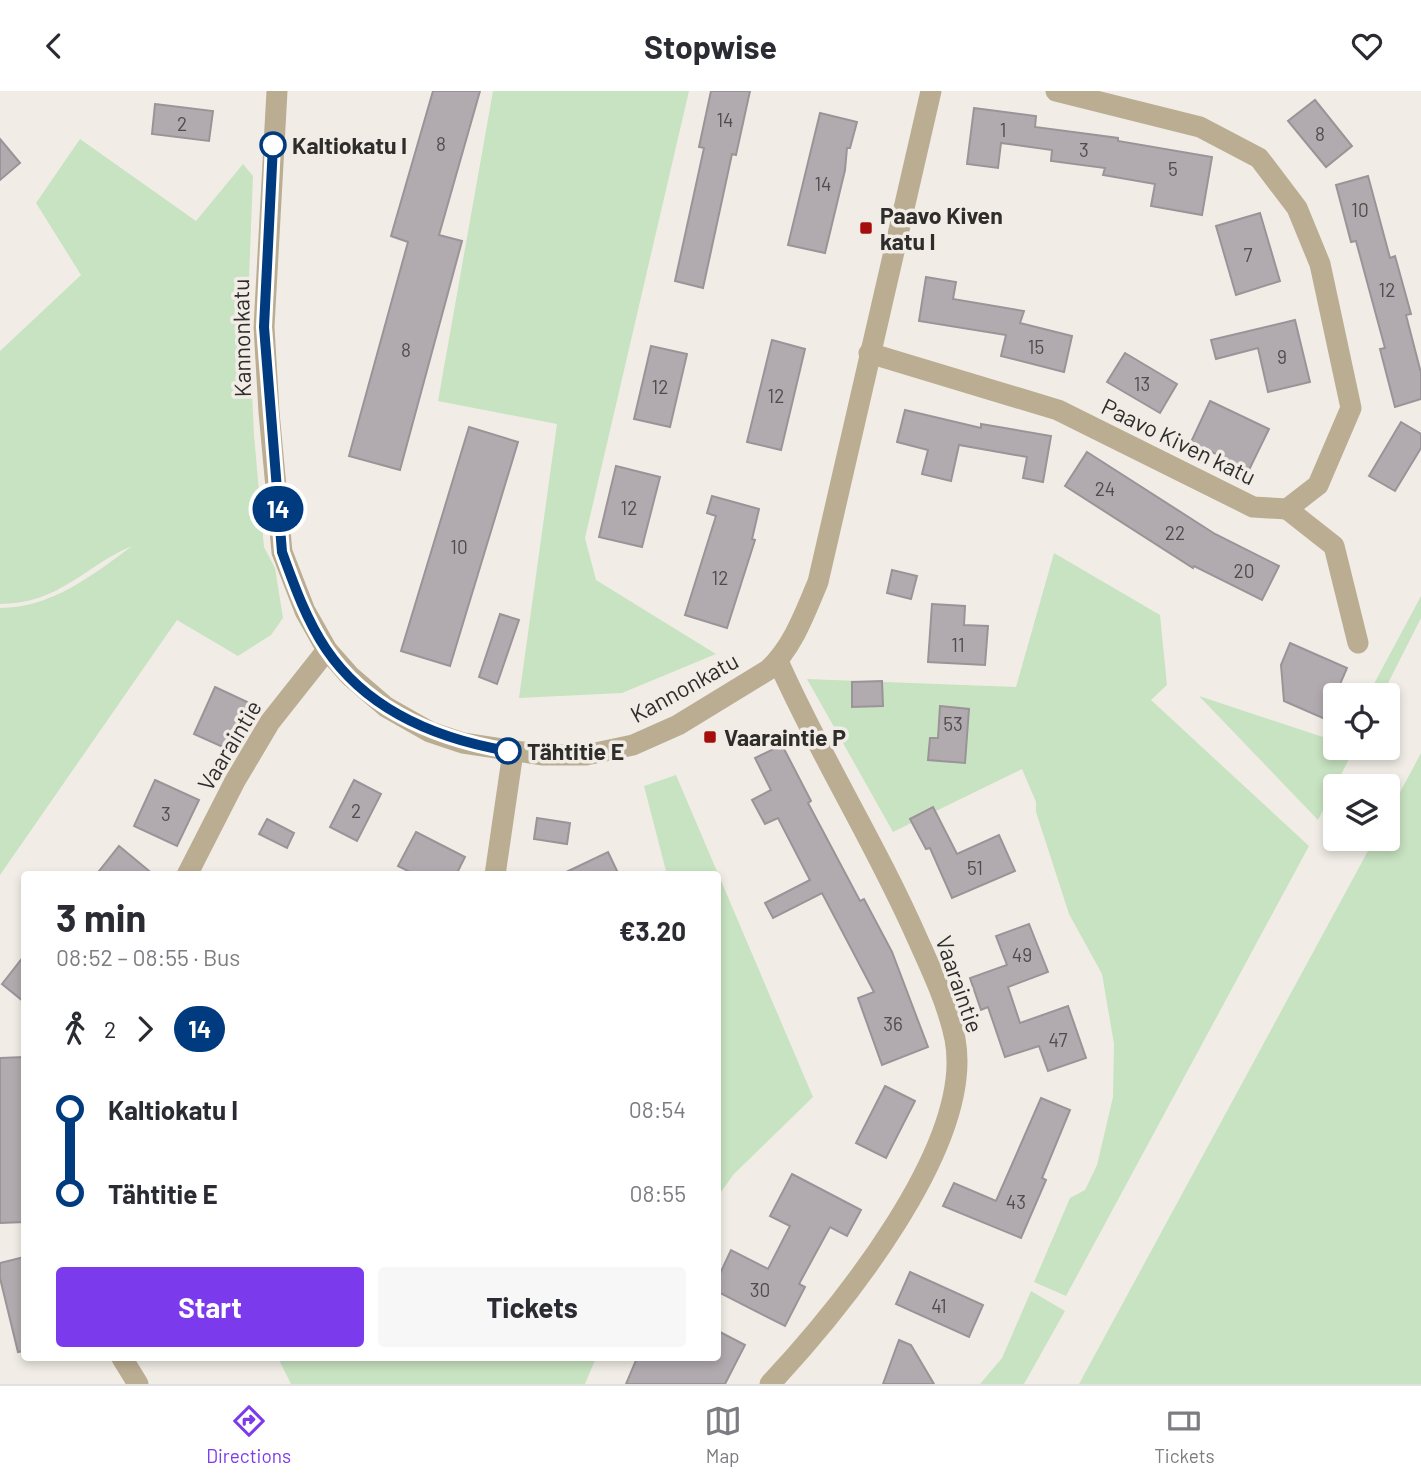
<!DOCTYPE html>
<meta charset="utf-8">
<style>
body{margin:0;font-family:Barlow,sans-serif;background:#f7f7f7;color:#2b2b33;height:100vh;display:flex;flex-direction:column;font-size:26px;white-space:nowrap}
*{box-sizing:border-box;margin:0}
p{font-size:23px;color:#7c7c81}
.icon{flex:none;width:38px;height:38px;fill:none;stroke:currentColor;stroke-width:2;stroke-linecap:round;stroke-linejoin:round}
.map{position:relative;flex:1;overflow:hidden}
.panel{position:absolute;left:21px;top:780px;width:700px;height:490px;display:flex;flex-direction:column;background:#fff;border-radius:7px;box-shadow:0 4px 10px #0003}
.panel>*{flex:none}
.badge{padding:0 14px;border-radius:23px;font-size:24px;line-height:46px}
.controls{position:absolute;left:1323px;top:592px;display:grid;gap:14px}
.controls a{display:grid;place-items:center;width:77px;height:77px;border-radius:7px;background:#fff;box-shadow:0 4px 10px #0003;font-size:35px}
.map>.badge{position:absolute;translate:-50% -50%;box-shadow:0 0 0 4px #fff}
.legs{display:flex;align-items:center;gap:10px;height:77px;padding:0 35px;font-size:23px}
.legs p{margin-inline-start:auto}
.head{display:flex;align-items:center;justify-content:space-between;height:119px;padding:0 35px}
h1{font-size:38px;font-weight:700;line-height:52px}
.primary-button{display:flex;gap:14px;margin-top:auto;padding:14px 35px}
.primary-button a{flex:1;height:80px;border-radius:7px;background:#7c3aed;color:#fff;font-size:28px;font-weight:700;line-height:80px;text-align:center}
.primary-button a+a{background:#f7f7f7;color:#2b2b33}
ul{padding:0 35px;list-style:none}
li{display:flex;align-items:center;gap:24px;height:84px;font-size:26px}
li i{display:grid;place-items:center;width:10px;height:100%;margin:0 9px;background:currentColor}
li i::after{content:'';width:18px;height:18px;margin:-9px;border:5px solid;border-radius:50%;background:#fff}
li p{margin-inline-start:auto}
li:first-child i{background:linear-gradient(#0000 50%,currentColor 0)}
li:last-child i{background:linear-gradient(currentColor 50%,#0000 0)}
header{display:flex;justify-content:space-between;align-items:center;height:91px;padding:0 35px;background:#fff;font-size:32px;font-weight:700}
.tabs{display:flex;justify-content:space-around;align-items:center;height:98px;border-top:2px solid #e1e1e2;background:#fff;font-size:19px;color:#7c7c81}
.tabs a{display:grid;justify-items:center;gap:4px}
.tabs .active{color:#7c3aed}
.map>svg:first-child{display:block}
.green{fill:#c8e3c1}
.building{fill:#b1abb0;stroke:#9a9499;stroke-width:2}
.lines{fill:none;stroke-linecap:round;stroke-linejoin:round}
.minor{stroke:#baad92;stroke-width:21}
.line-1-casing{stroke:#fff;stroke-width:16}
.line-1{stroke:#003b80;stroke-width:10}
.stop-1-dot{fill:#fff;stroke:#003b80;stroke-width:3.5}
.poi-dot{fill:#a40e0d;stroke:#f1ede6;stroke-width:2.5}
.labels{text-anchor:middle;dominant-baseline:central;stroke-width:7;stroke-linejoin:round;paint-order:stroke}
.number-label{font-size:19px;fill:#504c4c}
.stop-label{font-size:23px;font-weight:bold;fill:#2f2d2b;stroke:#f1ede6;text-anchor:start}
.poi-label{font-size:23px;font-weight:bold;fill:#2f2d2b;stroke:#f1ede6;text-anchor:start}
.street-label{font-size:23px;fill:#2f2d2b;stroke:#f1ede6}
</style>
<header><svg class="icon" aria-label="back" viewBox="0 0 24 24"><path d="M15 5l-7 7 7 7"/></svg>Stopwise<svg class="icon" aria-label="heart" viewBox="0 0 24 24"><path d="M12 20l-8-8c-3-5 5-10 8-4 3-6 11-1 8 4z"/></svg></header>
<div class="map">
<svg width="1421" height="1293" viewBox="0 0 1421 1293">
<rect width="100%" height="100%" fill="#f1ede6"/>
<!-- green -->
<g class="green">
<path d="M 493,0 L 689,0 L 585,447 L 596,489 L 716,563 L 622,602 L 519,607 L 557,333 L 438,310 Z"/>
<path d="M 80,48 L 196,130 L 243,73 L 253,85 L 248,214 L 254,344 L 264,456 L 275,477 L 283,527 L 271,544 L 238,565 L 177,529 L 0,784 L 0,517 C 51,517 93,484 132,455 C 84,475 60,513 0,513 L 0,260 L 81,184 L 36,112 Z"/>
<path d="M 1054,462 L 1160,524 L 1167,594 L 1151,609 L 1309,755 L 1066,1205 L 1034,1191 L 1070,1107 L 1085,1099 L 1097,1074 L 1113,1006 L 1114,953 L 1102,883 L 1069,823 L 1036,721 L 1036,711 L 1022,678 L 893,741 L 807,588 L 1016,596 Z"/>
<path d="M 1421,505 L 1421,527 L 1382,604 L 1368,604 Z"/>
<path d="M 1199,605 L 1335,650 L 1335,656 L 1355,656 L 1318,729 Z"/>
<path d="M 1421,662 L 1421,1293 L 1079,1293 L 1375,747 L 1388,747 L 1388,724 Z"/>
<path d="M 676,684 L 813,1006 L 734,1083 L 718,1105 L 718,784 L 667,784 L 644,695 Z"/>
<path d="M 1031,1200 L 1065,1220 L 1024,1293 L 980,1293 L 1002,1267 Z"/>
<path d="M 278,1267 L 596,1267 L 585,1293 L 291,1293 Z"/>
</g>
<!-- building -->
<g class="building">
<path d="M 433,0 L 480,0 L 439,144 L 462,150 L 400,379 L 349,365 L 408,151 L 391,145 Z"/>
<path d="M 711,0 L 750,0 L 736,64 L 732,63 L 703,197 L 675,190 L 704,57 L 699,56 Z"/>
<path d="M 1315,9 L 1352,55 L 1326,76 L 1288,30 Z"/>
<path d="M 155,13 L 213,20 L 209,50 L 152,43 Z"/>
<path d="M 974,17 L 1036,25 L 1035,36 L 1118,47 L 1118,50 L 1212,66 L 1202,124 L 1151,115 L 1155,93 L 1103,84 L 1105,77 L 1051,70 L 1052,59 L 1001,52 L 998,77 L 967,73 Z"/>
<path d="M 820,22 L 857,31 L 850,57 L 847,57 L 845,79 L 825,162 L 788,154 Z"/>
<path d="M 0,48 L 20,72 L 0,89 Z"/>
<path d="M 1368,85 L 1390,167 L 1395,165 L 1411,223 L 1406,224 L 1421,282 L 1421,308 L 1395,316 L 1380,258 L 1385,257 L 1356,150 L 1351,151 L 1336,94 Z"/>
<path d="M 1260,122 L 1280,190 L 1236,204 L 1216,135 Z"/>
<path d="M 926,186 L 956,191 L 953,208 L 1024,220 L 1020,232 L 1072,245 L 1064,281 L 1001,265 L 1006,244 L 919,230 Z"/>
<path d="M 1295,229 L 1310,291 L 1268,301 L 1258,257 L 1216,268 L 1211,249 Z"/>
<path d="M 772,249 L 805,258 L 781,359 L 747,351 Z"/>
<path d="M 651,255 L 687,263 L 670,336 L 634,328 Z"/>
<path d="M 1125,262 L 1177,293 L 1160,322 L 1107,291 Z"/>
<path d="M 1210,310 L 1269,338 L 1249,379 L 1191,351 Z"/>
<path d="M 905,319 L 981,337 L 981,333 L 1051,345 L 1043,391 L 1023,387 L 1027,366 L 959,354 L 951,390 L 922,383 L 928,359 L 897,351 Z"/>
<path d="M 1401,331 L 1421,343 L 1421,357 L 1395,400 L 1369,385 Z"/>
<path d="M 469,336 L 518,351 L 450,575 L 401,560 Z"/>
<path d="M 1087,361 L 1215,443 L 1279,475 L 1262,509 L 1194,475 L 1193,477 L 1065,395 Z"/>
<path d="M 616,375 L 660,386 L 642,456 L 599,446 Z"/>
<path d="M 712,405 L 759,418 L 752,448 L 755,449 L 727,537 L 685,524 L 716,425 L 707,422 Z"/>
<path d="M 892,479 L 917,485 L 911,508 L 887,502 Z"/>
<path d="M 932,513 L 965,515 L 964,534 L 988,535 L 985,574 L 928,571 Z"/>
<path d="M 500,523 L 519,529 L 497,593 L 479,586 Z"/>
<path d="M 1290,552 L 1347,577 L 1325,628 L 1284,610 L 1281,574 Z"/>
<path d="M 882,590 L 883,615 L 852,616 L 852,591 Z"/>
<path d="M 215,596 L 258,616 L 236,662 L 194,643 Z"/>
<path d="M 940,615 L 969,618 L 965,672 L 928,669 L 930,647 L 938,647 Z"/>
<path d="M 782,654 L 811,710 L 808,712 L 860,810 L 864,808 L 892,861 L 928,956 L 882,974 L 858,907 L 874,901 L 822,802 L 773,827 L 765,812 L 810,789 L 778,727 L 765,733 L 752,709 L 771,699 L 755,667 Z"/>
<path d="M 155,689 L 199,709 L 177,755 L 134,735 Z"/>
<path d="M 354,689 L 381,703 L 357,750 L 330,736 Z"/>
<path d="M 933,716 L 957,763 L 999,744 L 1015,780 L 952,807 L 930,757 L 926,758 L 910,728 Z"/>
<path d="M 537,727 L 570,732 L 567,753 L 534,748 Z"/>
<path d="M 267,728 L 294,742 L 287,757 L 259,743 Z"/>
<path d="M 416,741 L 465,766 L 456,784 L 416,784 L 398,775 Z"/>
<path d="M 119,755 L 154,784 L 96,784 Z"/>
<path d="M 608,761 L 619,784 L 560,784 Z"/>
<path d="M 1029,833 L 1048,881 L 1008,896 L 1020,932 L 1068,915 L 1086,967 L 1048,980 L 1039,955 L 1005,966 L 988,916 L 981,919 L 970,887 L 1007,874 L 996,845 Z"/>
<path d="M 24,865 L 24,911 L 2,893 Z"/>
<path d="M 24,966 L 24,1131 L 0,1132 L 0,967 Z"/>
<path d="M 885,995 L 915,1010 L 886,1067 L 856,1052 Z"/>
<path d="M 1041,1007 L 1070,1019 L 1042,1087 L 1046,1089 L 1021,1147 L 943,1115 L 954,1092 L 996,1110 Z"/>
<path d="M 792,1083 L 861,1119 L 847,1145 L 830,1136 L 799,1193 L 805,1196 L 785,1235 L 718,1201 L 718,1187 L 731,1159 L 768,1178 L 790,1135 L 770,1125 Z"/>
<path d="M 24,1166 L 24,1260 L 18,1261 L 0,1187 L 0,1172 Z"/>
<path d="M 910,1181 L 983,1214 L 969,1246 L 896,1213 Z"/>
<path d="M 718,1240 L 745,1254 L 725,1293 L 626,1293 L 637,1267 L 718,1267 Z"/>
<path d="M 899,1249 L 911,1254 L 934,1293 L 883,1293 Z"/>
</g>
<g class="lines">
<!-- minor -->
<g class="minor">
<path d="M 277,0 L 264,236 L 269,321 L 282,461 L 305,520 L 327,559 L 350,585 L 386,616 L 430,641 L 463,652 L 543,664 L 586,664 L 633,654 L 678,634 L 768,579 C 793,556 805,522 818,491 L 931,0"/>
<path d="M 869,262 L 1058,319 L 1253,416 L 1287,418 L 1318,394 L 1351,317 L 1320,173 L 1297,117 L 1259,67 L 1200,36 L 1056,0"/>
<path d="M 1287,418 L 1334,455 L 1358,552"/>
<path d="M 187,784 L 235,690 L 270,631 L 327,559"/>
<path d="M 495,784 L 513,661"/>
<path d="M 122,1267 L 138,1293"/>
<path d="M 770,1293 C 839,1219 975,1054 955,948 C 948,914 932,880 918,849 C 876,753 820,665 778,570"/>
</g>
</g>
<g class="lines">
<defs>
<path id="line-1" d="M 273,54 L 264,236 L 282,461 C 294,494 306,528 326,558 C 368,620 438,648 508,660"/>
</defs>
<!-- line-1 casing -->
<use href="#line-1" class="line-1-casing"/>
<!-- line-1 -->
<use href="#line-1" class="line-1"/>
</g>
<!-- markers -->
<g class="stop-1-dot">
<circle cx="273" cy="54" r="12"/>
<circle cx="508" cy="660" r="12"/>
</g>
<g class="poi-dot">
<rect x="859" y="130" width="14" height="14" rx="3.5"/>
<rect x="703" y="639" width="14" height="14" rx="3.5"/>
</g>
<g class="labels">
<!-- number labels -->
<g class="number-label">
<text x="725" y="28">14</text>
<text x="182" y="32">2</text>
<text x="1003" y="38">1</text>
<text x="1320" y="42">8</text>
<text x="441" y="52">8</text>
<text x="1084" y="58">3</text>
<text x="1173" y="77">5</text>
<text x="823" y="92">14</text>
<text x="1360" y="118">10</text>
<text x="1248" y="163">7</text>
<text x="1387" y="198">12</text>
<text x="1036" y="255">15</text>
<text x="406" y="258">8</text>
<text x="1282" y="265">9</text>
<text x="1142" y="292">13</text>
<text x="660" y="295">12</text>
<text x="776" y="304">12</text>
<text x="1105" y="397">24</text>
<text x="629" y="416">12</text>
<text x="1175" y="441">22</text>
<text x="459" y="455">10</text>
<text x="1244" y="479">20</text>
<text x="720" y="486">12</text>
<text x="958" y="553">11</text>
<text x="953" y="632">53</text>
<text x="356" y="719">2</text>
<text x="166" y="722">3</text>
<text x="975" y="776">51</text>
<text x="1022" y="863">49</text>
<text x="893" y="932">36</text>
<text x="1058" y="948">47</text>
<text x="1016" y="1110">43</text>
<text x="760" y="1198">30</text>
<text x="939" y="1214">41</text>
</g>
<!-- stop labels -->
<g class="stop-label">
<text x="292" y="54">Kaltiokatu I</text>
<text x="527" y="660">Tähtitie E</text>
</g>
<!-- poi labels -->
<g class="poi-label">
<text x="880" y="124">Paavo Kiven<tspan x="880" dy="26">katu I</tspan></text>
<text x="724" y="646">Vaaraintie P</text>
</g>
<!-- street labels -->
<g class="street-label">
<text transform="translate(241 247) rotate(-91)">Kannonkatu</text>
<text transform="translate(1179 350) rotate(26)">Paavo Kiven katu</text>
<text transform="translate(684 596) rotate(-29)">Kannonkatu</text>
<text transform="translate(229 654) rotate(-59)">Vaaraintie</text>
<text transform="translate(960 893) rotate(71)">Vaaraintie</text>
</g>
</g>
</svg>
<div class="controls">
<a><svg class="icon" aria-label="locate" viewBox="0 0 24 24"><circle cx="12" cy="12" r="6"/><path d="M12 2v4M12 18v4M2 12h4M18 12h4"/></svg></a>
<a><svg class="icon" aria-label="layers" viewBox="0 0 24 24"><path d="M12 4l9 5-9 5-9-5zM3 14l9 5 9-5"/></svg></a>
</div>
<b class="badge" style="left:278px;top:418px;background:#003b80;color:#fff">14</b>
<section class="panel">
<div class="head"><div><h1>3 min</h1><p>08:52 – 08:55 · Bus</p></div><b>€3.20</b></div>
<div class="legs"><svg class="icon" aria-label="walk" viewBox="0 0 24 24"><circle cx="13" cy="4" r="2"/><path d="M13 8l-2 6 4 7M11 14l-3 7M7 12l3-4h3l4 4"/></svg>2<svg class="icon" aria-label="forward" viewBox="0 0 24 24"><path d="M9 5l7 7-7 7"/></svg><b class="badge" style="background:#003b80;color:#fff">14</b></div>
<ul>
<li><i style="color:#003b80"></i><b>Kaltiokatu I</b><p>08:54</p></li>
<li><i style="color:#003b80"></i><b>Tähtitie E</b><p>08:55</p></li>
</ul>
<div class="primary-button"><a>Start</a><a>Tickets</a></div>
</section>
</div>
<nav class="tabs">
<a class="active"><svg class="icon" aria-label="directions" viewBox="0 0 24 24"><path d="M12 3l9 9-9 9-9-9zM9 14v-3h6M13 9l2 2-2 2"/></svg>Directions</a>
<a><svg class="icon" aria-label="map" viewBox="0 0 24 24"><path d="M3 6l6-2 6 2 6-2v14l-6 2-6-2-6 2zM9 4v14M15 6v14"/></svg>Map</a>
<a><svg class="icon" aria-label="tickets" viewBox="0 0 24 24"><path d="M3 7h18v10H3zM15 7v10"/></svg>Tickets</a>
</nav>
